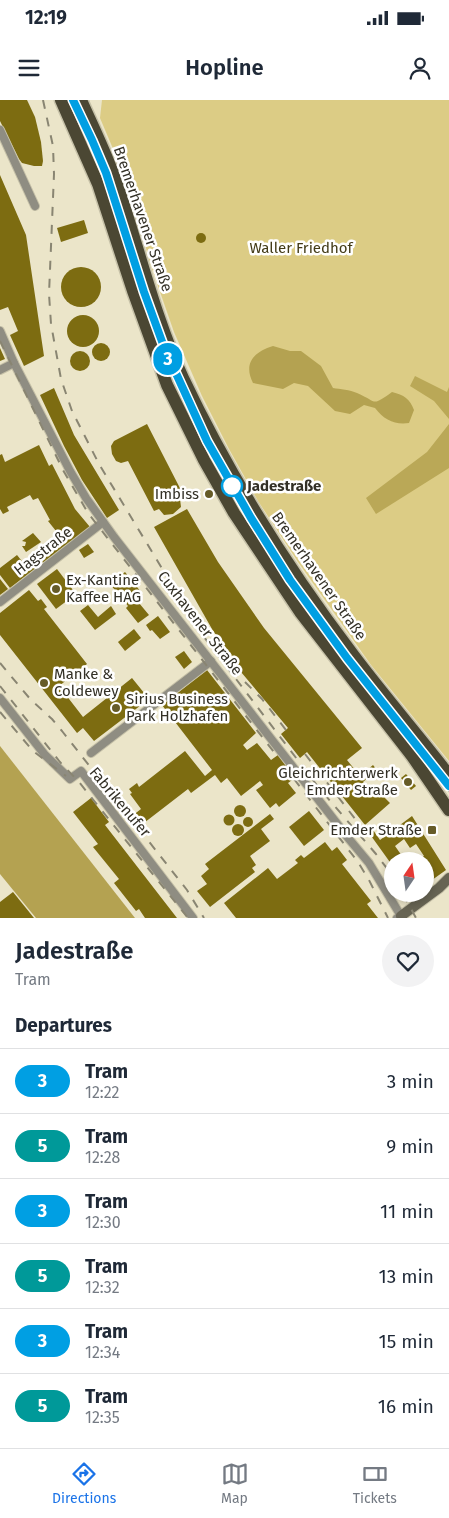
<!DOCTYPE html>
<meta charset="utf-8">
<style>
body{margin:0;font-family:"Fira Sans",sans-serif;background:#f2f2f3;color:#1f2937;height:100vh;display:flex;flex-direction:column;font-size:19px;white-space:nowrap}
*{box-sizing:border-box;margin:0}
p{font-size:16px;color:#747a83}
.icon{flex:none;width:28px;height:28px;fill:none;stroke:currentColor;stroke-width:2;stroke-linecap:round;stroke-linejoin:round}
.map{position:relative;height:818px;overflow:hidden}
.drawer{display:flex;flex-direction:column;background:#fff;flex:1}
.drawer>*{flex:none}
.badge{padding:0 10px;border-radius:16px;font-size:18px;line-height:32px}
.needle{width:32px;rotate:13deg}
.tools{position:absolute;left:384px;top:752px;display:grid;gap:10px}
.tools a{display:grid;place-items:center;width:50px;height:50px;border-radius:50%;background:#fff;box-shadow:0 2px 8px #0003;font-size:25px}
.map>.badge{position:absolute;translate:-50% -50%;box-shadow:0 0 0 2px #fff}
h2{padding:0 15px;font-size:19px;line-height:45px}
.round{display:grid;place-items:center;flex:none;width:52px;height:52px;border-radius:26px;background:#f2f2f3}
.summary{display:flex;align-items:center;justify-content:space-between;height:85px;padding:0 15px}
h1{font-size:24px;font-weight:600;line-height:38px}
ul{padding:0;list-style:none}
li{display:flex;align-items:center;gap:15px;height:65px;padding:0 15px;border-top:1px solid #e0e1e3}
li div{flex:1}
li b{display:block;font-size:19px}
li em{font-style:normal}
li .badge{min-width:55px;font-weight:700;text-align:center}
.status{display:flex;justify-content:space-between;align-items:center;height:35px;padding:0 25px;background:#fff;direction:ltr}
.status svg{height:14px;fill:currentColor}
header{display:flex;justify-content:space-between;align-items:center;height:65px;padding:0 15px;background:#fff;font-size:22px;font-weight:600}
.menu{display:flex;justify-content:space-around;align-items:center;height:70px;border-top:1px solid #e0e1e3;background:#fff;font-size:14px;color:#747a83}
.menu a{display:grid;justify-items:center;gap:2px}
.menu .selected{color:#1a73e8}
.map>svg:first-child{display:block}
.green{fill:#dccc85}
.forest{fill:#baa857}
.water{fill:#b4a251}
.building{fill:#7d6c11}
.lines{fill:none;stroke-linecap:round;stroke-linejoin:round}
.street-casing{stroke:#c6c1a8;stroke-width:10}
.secondary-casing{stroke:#c6c1a8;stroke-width:12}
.primary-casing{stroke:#c6c1a8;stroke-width:15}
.street{stroke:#8f8d82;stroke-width:8}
.secondary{stroke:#676453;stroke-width:10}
.primary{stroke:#4b4733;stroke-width:12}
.tram{stroke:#898572;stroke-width:1}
.rail{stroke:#898572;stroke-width:2;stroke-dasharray:9 9;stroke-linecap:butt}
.line-casing{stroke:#fff;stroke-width:11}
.line{stroke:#009fe3;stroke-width:8}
.stop-dot{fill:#fff;stroke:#009fe3;stroke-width:2.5}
.poi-dot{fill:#665b27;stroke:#fff;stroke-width:2}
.labels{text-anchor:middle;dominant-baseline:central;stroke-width:5;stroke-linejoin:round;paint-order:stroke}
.street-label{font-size:15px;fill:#333026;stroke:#fff}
.park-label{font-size:15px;fill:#423a17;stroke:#fff}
.stop-label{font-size:15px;font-weight:bold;fill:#333026;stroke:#fff;text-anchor:start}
.poi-label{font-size:15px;fill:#333026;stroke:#fff;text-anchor:end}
</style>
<div class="status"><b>12:19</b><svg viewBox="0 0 49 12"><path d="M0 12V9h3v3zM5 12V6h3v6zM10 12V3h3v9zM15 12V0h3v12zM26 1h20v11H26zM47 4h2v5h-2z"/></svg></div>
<header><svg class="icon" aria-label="menu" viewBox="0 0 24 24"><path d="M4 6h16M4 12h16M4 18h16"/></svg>Hopline<svg class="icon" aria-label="person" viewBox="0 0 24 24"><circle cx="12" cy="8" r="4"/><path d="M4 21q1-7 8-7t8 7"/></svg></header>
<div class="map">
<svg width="449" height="818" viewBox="0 0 449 818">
<rect width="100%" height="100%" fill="#ebe5c9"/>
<!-- green -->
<path class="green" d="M 102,0 L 449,0 L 449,661 L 371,565 L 298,462 L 258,401 L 229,349 L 202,296 L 174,232 L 151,166 L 128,84 L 100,18 Z"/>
<!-- forest -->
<g class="forest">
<path d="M 415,276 L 447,292 L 449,287 L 449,319 L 434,301 L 410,286 Z"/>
<path d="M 449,324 L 449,368 L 376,414 L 366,398 L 427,352 Z"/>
</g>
<!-- water -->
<g class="water">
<path d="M 273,246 L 290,251 L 301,251 L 321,266 L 333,288 C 340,289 350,290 357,293 C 378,302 371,307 392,292 C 404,295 410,299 414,310 L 409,323 C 395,325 384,320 375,308 L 364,305 L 350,314 L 335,311 L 308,286 L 294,283 L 283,289 L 253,283 C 243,263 254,252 273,246 Z"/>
<path d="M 0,646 L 135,818 L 36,818 L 0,774 Z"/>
</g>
<!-- building -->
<g class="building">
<path d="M 0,0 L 27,0 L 35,17 L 41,42 L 43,61 L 42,66 L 34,66 L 22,63 L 19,59 L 0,21 Z"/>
<path d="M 0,75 L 26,135 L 44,256 L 24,266 L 10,235 L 18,231 L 8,207 L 0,210 Z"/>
<path d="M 84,120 L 88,133 L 61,142 L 57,128 Z"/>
<circle cx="201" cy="138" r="5"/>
<circle cx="81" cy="187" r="20"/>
<circle cx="83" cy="231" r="16"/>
<circle cx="101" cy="252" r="9"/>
<path d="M 0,248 L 5,259 L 0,261 Z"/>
<circle cx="80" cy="261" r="10"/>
<path d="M 54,288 L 74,335 L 119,410 L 107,418 L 82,380 L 64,346 L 40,295 Z"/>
<path d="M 147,324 L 184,396 L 180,399 L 181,407 L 173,414 L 164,415 L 159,409 L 154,411 L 128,361 L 121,363 L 116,361 L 112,354 L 111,346 L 114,341 Z"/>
<path d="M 39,345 L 49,366 L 52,364 L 75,409 L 90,427 L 10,488 L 0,475 L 0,468 L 17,455 L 25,465 L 53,445 L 56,448 L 64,441 L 48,421 L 50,420 L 38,398 L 33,400 L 30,395 L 7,407 L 9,411 L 3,414 L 0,409 L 0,355 L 2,354 L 5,362 Z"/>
<path d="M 187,409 L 218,462 L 264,528 L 362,648 L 347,660 L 360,676 L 373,665 L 377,670 L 363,682 L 374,694 L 389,685 L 393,690 L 384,697 L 390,703 L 365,725 L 307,652 L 300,658 L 281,634 L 288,628 L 241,572 L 212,529 L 154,427 Z"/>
<path d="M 33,433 L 41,442 L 26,452 L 22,446 L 25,446 L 26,442 L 22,441 Z"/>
<path d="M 88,444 L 94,452 L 84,458 L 79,450 Z"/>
<path d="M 57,469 L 76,494 L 56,509 L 37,484 Z"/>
<path d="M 125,472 L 141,492 L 134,497 L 149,515 L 138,523 L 126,508 L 128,506 L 110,484 Z"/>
<path d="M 0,479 L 8,489 L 0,495 Z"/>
<path d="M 29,490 L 38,501 L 41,499 L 47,507 L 44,509 L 87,564 L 59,586 L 83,617 L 132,578 L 149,599 L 94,641 L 83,628 L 77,633 L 0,535 L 0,513 Z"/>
<path d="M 88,505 L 98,517 L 111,506 L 116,514 L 95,530 L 80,511 Z"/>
<path d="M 158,516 L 170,532 L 160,539 L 152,530 L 150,531 L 146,525 Z"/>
<path d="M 134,529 L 141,538 L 125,551 L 118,542 Z"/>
<path d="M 184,551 L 192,562 L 184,569 L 175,557 Z"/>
<path d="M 207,570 L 256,633 L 243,645 L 247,650 L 257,643 L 271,660 L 278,655 L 295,678 L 288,683 L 296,693 L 279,707 L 276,703 L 270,708 L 256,690 L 263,685 L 260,681 L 241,696 L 227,678 L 221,683 L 215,675 L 191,693 L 188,689 L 140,726 L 132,716 L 141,709 L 130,694 L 132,693 L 129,689 L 137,683 L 139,687 L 185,651 L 205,676 L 212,670 L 162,605 Z"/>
<path d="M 406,674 L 416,686 L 411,690 L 401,678 Z"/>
<path d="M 91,698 L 109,722 L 105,725 L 177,818 L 145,818 L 139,809 L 136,811 L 114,783 L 119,779 L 93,747 L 98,744 L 73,712 Z"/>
<circle cx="240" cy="711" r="6"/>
<path d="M 309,711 L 324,730 L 304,746 L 289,727 Z"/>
<path d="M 270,714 L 274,719 L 261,729 L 270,741 L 250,756 L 256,765 L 252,768 L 255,772 L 210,807 L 197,791 L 207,784 L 201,776 L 209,769 L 205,764 Z"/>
<circle cx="229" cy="720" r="5.5"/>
<path d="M 412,716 L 446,770 L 425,785 L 425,761 L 416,761 L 424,756 L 416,744 L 410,748 L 404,739 L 395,746 L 402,756 L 395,761 L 392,761 L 392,765 L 369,733 L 373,730 L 380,740 Z"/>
<circle cx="248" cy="722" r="5"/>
<circle cx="238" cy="730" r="6"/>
<path d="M 325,742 L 332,751 L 337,747 L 347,760 L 342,764 L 371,801 L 367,804 L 378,818 L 236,818 L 224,803 L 268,768 L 277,779 L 298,763 L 295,760 L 301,755 L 304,758 Z"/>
<path d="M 13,792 L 34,818 L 0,818 L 0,802 Z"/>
</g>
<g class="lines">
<defs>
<g id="street">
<path d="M 0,30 L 35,106"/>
<path d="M 0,231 L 14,263 L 70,371 L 86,398 L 114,437 L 349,739 L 369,763 L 401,816 L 397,818"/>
<path d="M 0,270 L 14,263"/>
<path d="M 0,502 L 103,422"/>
<path d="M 0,598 L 45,655 L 70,679 L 81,671 L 193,818"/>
<path d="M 91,653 L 211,561"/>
</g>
<path id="secondary" d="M 402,818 L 401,816 L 439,788 L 449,778"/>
<g id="primary">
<path d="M 61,0 L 98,84 L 133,191 L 167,285 L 204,360 L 234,413 L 300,512 L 412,656 L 449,710"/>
<path d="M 81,0 C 94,29 109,59 119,90 C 140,152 155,218 183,278 C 230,377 288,469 354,556 C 385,597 418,635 449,675"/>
</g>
</defs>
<!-- street casing -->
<use href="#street" class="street-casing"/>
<!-- secondary casing -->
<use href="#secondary" class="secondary-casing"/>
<!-- primary casing -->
<use href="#primary" class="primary-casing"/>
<!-- street -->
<use href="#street" class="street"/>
<!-- secondary -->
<use href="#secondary" class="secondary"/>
<!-- primary -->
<use href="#primary" class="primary"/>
<!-- tram -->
<path class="tram" d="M 69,0 C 83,30 98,60 109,92 C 122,131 133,171 146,210 C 163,259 185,307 209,353 C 250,432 302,506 357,576 C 387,614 422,652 449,692"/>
<!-- rail -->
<g class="rail">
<path d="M 43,0 L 53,46 L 54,74 L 49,194 L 51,224 L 61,279 L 72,311 L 99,364 L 201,533 L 319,688 L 376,754 L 392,775"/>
<path d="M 0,241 L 63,370 L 88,413 L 277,656"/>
<path d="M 0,563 L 31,600 L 52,619 L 62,631 L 187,790 L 204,818"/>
<path d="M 245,582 L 262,599 L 286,630"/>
<path d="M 0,586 L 60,662 L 79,682 L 188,818"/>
<path d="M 0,612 L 33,651 L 66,676"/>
<path d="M 305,654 L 366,733"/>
<path d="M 294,679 L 358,762 L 369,780 L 388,818"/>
<path d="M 403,794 L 416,818"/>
</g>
</g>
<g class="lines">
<defs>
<path id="line" d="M 73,0 L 92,40 L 106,73 L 144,192 L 164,247 L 207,341 L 251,418 L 290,480 L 347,558 L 449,686"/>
</defs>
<!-- line casing -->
<use href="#line" class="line-casing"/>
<!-- line -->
<use href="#line" class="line"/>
</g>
<!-- markers -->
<circle class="stop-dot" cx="232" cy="386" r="10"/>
<g class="poi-dot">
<circle cx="209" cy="394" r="5"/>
<circle cx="56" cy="489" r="5"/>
<circle cx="44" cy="583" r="5"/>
<circle cx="116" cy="608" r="5"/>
<circle cx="408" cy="682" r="5"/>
<rect x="427" y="725" width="10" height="10" rx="2.5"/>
</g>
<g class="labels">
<!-- street labels -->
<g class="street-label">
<text transform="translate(143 119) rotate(71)">Bremerhavener Straße</text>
<text transform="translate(43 451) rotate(-38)">Hagstraße</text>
<text transform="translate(319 476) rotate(55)">Bremerhavener Straße</text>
<text transform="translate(200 523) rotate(52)">Cuxhavener Straße</text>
<text transform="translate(120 702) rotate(50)">Fabrikenufer</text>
</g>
<!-- park labels -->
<g class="park-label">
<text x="301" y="148">Waller Friedhof</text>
</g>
<!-- stop labels -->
<g class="stop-label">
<text x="247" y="386">Jadestraße</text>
</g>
<!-- poi labels -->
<g class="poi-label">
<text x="199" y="394">Imbiss</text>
<text x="66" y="480" text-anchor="start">Ex-Kantine<tspan x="66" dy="17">Kaffee HAG</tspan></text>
<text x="54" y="574" text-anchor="start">Manke &amp;<tspan x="54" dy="17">Coldewey</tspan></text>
<text x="126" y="599" text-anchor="start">Sirius Business<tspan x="126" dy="17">Park Holzhafen</tspan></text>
<text x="398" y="673">Gleichrichterwerk<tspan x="398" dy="17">Emder Straße</tspan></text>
<text x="422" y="730">Emder Straße</text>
</g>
</g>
</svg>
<div class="tools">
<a><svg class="needle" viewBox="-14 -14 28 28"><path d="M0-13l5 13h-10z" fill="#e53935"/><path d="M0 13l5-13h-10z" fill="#747a83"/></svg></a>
</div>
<b class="badge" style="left:168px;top:259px;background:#009fe3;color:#fff">3</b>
</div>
<section class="drawer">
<div class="summary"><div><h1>Jadestraße</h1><p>Tram</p></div><a class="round"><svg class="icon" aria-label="heart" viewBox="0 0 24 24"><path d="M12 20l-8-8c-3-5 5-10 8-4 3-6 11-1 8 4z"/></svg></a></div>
<h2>Departures</h2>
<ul>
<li><span class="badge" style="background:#009fe3;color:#fff">3</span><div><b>Tram</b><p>12:22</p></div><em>3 min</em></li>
<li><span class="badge" style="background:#099;color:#fff">5</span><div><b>Tram</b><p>12:28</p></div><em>9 min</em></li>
<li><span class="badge" style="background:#009fe3;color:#fff">3</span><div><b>Tram</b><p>12:30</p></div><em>11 min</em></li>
<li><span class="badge" style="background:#099;color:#fff">5</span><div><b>Tram</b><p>12:32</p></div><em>13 min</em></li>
<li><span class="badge" style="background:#009fe3;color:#fff">3</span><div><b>Tram</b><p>12:34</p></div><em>15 min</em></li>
<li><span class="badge" style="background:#099;color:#fff">5</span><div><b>Tram</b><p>12:35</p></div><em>16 min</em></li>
</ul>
</section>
<nav class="menu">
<a class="selected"><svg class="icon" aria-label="directions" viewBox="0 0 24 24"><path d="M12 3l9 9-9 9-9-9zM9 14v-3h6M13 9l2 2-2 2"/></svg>Directions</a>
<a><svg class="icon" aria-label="map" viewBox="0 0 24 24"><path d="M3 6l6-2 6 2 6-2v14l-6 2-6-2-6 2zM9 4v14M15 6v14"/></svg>Map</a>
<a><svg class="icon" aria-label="tickets" viewBox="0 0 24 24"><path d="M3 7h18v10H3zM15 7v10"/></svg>Tickets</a>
</nav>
